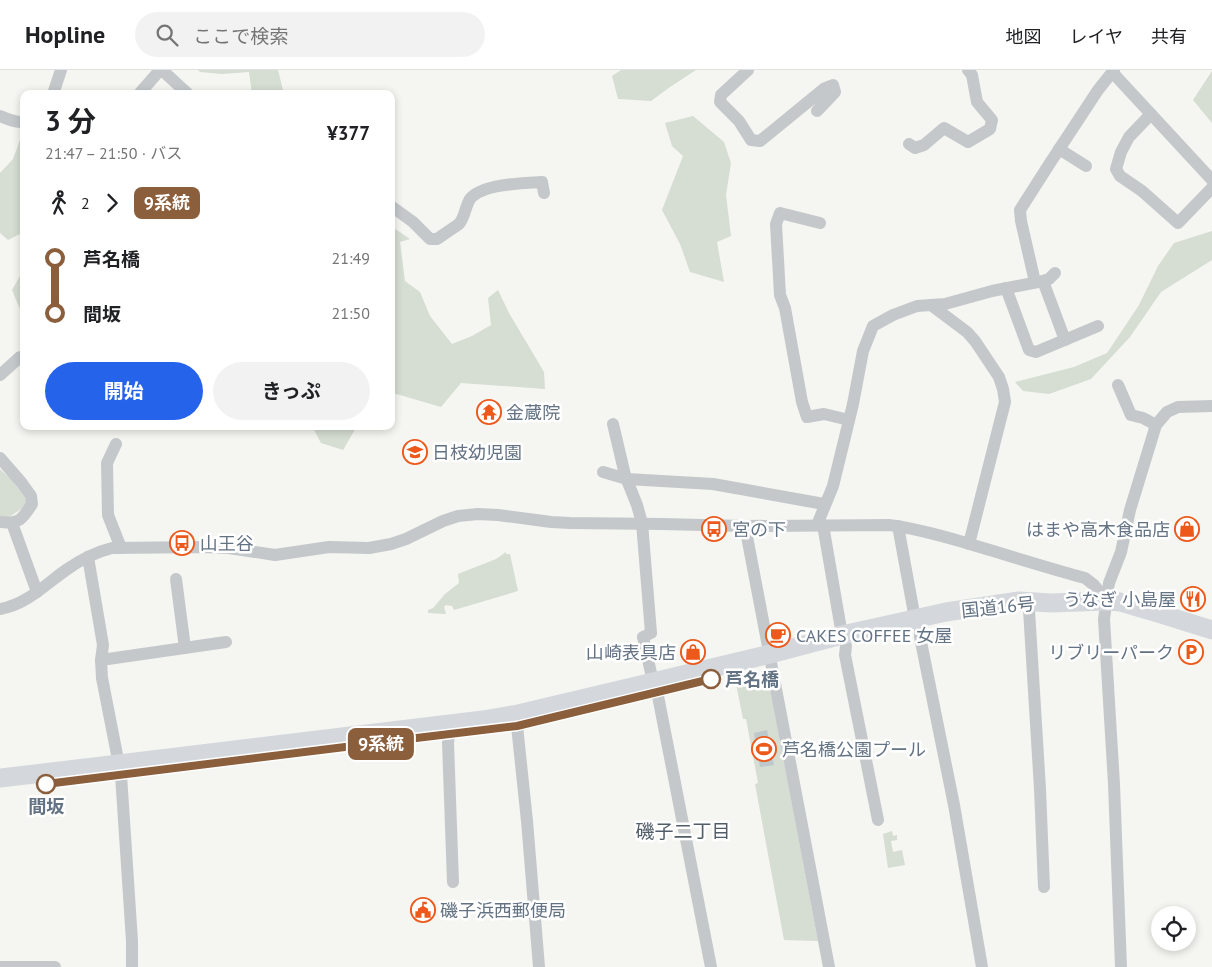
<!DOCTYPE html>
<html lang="ja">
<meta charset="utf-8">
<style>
body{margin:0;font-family:"PT Sans","Noto Sans JP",sans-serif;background:#f2f2f2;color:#202124;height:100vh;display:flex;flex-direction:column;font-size:19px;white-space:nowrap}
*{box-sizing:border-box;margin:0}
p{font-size:16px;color:#757577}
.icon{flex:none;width:28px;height:28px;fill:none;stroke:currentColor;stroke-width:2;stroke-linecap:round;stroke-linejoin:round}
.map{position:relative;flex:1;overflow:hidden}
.side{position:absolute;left:20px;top:20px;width:375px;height:340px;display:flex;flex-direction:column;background:#fff;border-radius:10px;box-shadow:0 2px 8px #0003}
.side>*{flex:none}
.badge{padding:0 10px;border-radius:8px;font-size:18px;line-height:32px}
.tools{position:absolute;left:1151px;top:836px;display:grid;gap:10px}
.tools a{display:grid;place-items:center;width:45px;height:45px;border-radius:50%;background:#fff;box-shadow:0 2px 8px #0003;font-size:25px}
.map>.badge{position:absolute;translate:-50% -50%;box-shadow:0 0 0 2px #fff}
.legs{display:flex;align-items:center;gap:8px;height:55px;padding:0 25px;font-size:16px}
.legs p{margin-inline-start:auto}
.headline{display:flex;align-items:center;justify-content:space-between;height:85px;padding:0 25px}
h1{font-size:28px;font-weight:700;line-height:38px}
.cta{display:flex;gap:10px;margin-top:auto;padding:10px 25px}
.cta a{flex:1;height:58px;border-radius:30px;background:#2563eb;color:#fff;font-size:20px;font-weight:700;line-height:58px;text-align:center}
.cta a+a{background:#f2f2f2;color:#202124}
ul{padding:0 25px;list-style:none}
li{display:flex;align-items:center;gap:18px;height:55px;font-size:19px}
li i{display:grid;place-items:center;width:8px;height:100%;margin:0 6px;background:currentColor}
li i::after{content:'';width:12px;height:12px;margin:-6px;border:4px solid;border-radius:50%;background:#fff}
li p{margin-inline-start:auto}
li:first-child i{background:linear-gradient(#0000 50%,currentColor 0)}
li:last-child i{background:linear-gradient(currentColor 50%,#0000 0)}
header{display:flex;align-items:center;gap:30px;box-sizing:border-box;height:70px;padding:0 25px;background:#fff;border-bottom:1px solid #e0e0e0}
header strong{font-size:24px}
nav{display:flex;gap:28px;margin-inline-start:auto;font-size:18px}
.search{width:350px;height:45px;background:#f2f2f2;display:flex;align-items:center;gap:12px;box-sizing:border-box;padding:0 18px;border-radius:28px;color:#757577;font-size:19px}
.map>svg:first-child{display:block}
.green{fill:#d6ddd2}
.water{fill:#bdc8cd}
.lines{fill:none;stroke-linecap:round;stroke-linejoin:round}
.minor{stroke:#c5c8cb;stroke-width:12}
.highway{stroke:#d4d8dc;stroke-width:19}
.line-1-casing{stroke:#fff;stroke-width:11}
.line-1{stroke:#8b5e3c;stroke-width:8}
.stop-1-dot{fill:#fff;stroke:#8b5e3c;stroke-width:2.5}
.labels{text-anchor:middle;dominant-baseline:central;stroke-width:5;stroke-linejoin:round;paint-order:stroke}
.poi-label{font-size:18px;fill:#637384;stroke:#fff;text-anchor:start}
.street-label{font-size:18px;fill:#637384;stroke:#fff}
.stop-label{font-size:18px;font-weight:bold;fill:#637384;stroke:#fff;text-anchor:start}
.neighbourhood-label{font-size:19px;fill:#515d69;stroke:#fff}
</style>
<header>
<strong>Hopline</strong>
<div class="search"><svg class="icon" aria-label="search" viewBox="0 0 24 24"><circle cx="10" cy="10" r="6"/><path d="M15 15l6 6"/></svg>ここで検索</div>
<nav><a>地図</a><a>レイヤ</a><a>共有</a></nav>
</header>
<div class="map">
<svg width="1212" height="897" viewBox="0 0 1212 897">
<rect width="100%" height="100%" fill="#f5f6f1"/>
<!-- green -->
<g class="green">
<path d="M 198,0 L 278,0 L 284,24 L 252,24 L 249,2 L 222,4 L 200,2 Z"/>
<path d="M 621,0 L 696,0 L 670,17 L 651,31 L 618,29 L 612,6 Z"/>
<path d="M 1212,1 L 1212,53 L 1193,30 Z"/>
<path d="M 693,46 L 724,72 L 731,93 L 726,125 L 731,166 L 717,172 L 724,212 L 690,202 L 680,174 L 662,140 L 683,86 L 672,76 L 665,53 Z"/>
<path d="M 24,66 L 24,121 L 22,122 C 25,130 25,143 20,150 L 24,157 L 24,162 L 8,170 L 0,163 L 0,103 L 13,89 L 20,70 Z"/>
<path d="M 391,156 L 410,169 L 400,172 L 405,211 L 420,222 L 430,246 L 452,274 L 472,266 L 491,255 L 488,228 L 498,220 L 509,243 L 544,302 L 545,319 L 461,313 L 441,337 L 393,323 L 391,324 Z"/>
<path d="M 1212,161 L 1212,190 L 1161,222 L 1130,267 L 1091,309 L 1049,324 L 1023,321 L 1015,312 L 1074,297 L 1107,283 L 1139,235 L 1158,196 L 1174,173 Z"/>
<path d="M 24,199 L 24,249 L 12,220 Z"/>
<path d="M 312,356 L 357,356 L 343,380 L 321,373 Z"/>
<path d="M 0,399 L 12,410 L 29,434 L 6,449 L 0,448 Z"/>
<path d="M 506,482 L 506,484 L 510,484 L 518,521 L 454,540 L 452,536 L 446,535 L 444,537 L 446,544 L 428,543 L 428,540 L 433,538 L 445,524 L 459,513 L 458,504 L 496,489 Z"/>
<path d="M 768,607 L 818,871 L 784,870 L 755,714 L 758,713 L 746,649 L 743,649 L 736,614 Z"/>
<path d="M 892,761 L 893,766 L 897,765 L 897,770 L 891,771 L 893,782 L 902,780 L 905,795 L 888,798 L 883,764 Z"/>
</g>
<!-- water -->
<path class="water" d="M 767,660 L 774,695 L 760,697 L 754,663 Z"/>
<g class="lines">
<!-- minor -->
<g class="minor">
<path d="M 162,0 L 188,24"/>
<path d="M 748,0 L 721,25 L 720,32 L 739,51 L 751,70 L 760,71 L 825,18 L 833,15 L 835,22 L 817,41"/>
<path d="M 1112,2 L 1212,110"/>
<path d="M 53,24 L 61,0"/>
<path d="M 139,24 L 160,0"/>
<path d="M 1151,44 L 1129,67 L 1121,82 L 1116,99 L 1120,106 L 1142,121 L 1178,153 L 1212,118"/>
<path d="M 0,46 C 7,49 15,53 24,52"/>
<path d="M 909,74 L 915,78 L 924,75 L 944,58 L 968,72 L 990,59 L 992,50 L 977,32 L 972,5 L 968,0"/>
<path d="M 1059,79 L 1086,96"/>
<path d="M 391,136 L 413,152 L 430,169 L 437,169 L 459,154 C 465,147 465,137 470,129 C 482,114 523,113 542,112 L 544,123"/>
<path d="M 820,153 L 780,143 L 776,154 L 780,225 L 785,238 L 802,332 L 807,347 L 824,344 L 849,350"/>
<path d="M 1043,211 L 1065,270"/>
<path d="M 1035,212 L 1021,151 L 1020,140 L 1050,93 L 1098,20 L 1114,0"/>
<path d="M 1006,218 L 1029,280 L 1036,282 L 1098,256"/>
<path d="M 931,235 L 967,262 L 975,271 L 999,307 L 1003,319 L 1005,332 L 969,474"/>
<path d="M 0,305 L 20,287"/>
<path d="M 1118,315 L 1131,345 L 1143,348 L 1156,355"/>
<path d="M 613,354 L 625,405 L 637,435 L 642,453 L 651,563 L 643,567 L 653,612"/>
<path d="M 116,374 L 107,393 L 108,445 L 121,478"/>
<path d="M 0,388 L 21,412 L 31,426 L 32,434 C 22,450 19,454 0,452"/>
<path d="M 603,402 L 627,409 L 713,414 L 824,434"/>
<path d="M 12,453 L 37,522"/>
<path d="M 817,455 L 833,416 L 853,334 L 863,281 L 873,256 L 893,245 L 917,236 L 945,234 L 992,221 L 1043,211 L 1049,209 L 1055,203"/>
<path d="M 823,455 L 842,565"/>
<path d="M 745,456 L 829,897"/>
<path d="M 898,456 L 915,549"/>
<path d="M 88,487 L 103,575 L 101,590 L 102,608 L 121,705 L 132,871 L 132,897"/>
<path d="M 176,509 L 185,578"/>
<path d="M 0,539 C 26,535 46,514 66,500 C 80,490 96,482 112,478 L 204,477 L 229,478 L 275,485 L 329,477 L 369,478 L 391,474 L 406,469 L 443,451 L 458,446 L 478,444 L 498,445 L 551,452 L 570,453 L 662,454 L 745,456 L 889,455 C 914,458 939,465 963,472 C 1004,484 1044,497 1085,508 L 1094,515 L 1107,531"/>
<path d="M 1029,540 L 1040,719 L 1044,817"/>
<path d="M 920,558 L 920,567 L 954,735 L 982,897"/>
<path d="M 846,576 L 845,585 L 878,750"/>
<path d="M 101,590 L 226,572"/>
<path d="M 657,621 L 711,897"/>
<path d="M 517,656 L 527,751 L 539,897"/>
<path d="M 449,665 L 448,673 L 453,812"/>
<path d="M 0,897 L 55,897"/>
<path d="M 1121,897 L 1114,714 L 1104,549 L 1109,513 L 1121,482 L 1130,440 L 1156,355 L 1167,342 L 1178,337 L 1212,336"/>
</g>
<!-- highway -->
<path class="highway" d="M 0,708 L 119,694 L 483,650 L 518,644 L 653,612 L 770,584 L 842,565 L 946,542 L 1019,531 L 1051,533 L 1107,531 L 1120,532 L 1164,545 L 1212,560"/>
</g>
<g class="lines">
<defs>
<path id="line-1" d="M 46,714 L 345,677 L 368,676 L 408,669 L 517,656 L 711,609"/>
</defs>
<!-- line-1 casing -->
<use href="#line-1" class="line-1-casing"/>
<!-- line-1 -->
<use href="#line-1" class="line-1"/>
</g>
<!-- icons -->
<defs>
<symbol id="temple-ring" viewBox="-11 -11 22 22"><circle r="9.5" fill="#fff" stroke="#ec591b" stroke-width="1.5"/><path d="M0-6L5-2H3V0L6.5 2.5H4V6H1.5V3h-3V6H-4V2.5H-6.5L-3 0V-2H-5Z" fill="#ec591b"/></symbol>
<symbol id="school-ring" viewBox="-11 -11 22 22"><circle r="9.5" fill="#fff" stroke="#ec591b" stroke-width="1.5"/><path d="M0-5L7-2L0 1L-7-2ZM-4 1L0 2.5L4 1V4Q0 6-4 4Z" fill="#ec591b"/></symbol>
<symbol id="bus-ring" viewBox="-11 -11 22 22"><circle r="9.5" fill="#fff" stroke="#ec591b" stroke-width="1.5"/><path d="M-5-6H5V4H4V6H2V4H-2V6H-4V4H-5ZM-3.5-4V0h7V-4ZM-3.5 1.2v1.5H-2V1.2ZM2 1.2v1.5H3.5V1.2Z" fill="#ec591b"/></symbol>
<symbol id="shop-ring" viewBox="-11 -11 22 22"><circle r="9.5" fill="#fff" stroke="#ec591b" stroke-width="1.5"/><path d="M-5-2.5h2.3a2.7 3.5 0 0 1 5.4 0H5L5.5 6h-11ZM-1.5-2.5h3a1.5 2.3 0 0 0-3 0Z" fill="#ec591b"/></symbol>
<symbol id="restaurant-ring" viewBox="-11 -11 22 22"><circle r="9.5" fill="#fff" stroke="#ec591b" stroke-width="1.5"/><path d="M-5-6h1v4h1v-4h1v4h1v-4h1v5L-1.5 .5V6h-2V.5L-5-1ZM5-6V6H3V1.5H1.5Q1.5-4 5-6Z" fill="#ec591b"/></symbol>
<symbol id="cafe-ring" viewBox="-11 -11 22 22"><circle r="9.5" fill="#fff" stroke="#ec591b" stroke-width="1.5"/><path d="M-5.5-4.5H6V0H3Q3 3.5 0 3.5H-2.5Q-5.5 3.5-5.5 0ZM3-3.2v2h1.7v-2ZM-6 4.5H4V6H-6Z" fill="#ec591b"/></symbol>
<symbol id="parking-ring" viewBox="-11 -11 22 22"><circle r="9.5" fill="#fff" stroke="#ec591b" stroke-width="1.5"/><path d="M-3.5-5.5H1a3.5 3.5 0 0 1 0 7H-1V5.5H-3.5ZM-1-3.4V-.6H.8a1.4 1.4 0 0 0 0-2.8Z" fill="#ec591b"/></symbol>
<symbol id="stadium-ring" viewBox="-11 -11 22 22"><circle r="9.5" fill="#fff" stroke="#ec591b" stroke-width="1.5"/><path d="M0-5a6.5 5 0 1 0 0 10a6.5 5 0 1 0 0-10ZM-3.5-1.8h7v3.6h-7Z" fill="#ec591b"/></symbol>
<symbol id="civic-ring" viewBox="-11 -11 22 22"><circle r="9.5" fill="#fff" stroke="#ec591b" stroke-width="1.5"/><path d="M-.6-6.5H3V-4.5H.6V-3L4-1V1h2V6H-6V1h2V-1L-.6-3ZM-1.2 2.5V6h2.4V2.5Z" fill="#ec591b"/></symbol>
</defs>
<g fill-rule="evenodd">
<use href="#temple-ring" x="475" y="328" width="28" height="28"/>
<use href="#school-ring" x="401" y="368" width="28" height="28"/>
<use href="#bus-ring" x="700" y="445" width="28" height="28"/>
<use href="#shop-ring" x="1173" y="445" width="28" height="28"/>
<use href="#bus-ring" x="168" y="459" width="28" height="28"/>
<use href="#restaurant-ring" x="1179" y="515" width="28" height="28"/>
<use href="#cafe-ring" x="764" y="551" width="28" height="28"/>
<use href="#shop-ring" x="679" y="568" width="28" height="28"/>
<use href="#parking-ring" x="1177" y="568" width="28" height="28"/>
<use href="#stadium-ring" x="750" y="665" width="28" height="28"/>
<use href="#civic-ring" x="409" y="826" width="28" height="28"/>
</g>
<!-- markers -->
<g class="stop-1-dot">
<circle cx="711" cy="609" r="9"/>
<circle cx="46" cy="714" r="9"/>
</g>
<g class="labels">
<!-- poi labels -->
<g class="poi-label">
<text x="506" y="342">金蔵院</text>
<text x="432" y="382">日枝幼児園</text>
<text x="732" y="459">宮の下</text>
<text x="1170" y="459" text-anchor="end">はまや高木食品店</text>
<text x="200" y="473">山王谷</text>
<text x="1176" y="529" text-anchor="end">うなぎ 小島屋</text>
<text x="796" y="565">CAKES COFFEE 女屋</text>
<text x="676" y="582" text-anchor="end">山崎表具店</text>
<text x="1174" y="582" text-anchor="end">リブリーパーク</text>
<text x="782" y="679">芦名橋公園プール</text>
<text x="440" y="840">磯子浜西郵便局</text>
</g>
<!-- street labels -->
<g class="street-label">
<text transform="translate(998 537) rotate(-6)">国道16号</text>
</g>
<!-- stop labels -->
<g class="stop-label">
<text x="725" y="609">芦名橋</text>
<text x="46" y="736" text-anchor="middle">間坂</text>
</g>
<!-- neighbourhood labels -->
<g class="neighbourhood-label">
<text x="683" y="761">磯子二丁目</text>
</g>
</g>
</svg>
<div class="tools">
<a><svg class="icon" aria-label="locate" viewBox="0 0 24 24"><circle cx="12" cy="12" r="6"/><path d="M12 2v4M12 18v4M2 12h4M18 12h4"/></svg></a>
</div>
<b class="badge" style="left:381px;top:674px;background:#8b5e3c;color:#fff">9系統</b>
<section class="side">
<div class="headline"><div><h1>3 分</h1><p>21:47 – 21:50 · バス</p></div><b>¥377</b></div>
<div class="legs"><svg class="icon" aria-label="walk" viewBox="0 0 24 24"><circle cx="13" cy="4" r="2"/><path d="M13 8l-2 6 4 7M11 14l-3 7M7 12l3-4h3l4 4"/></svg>2<svg class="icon" aria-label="forward" viewBox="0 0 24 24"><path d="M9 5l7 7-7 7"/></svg><b class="badge" style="background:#8b5e3c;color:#fff">9系統</b></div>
<ul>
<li><i style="color:#8b5e3c"></i><b>芦名橋</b><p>21:49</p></li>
<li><i style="color:#8b5e3c"></i><b>間坂</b><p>21:50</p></li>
</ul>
<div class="cta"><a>開始</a><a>きっぷ</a></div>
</section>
</div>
